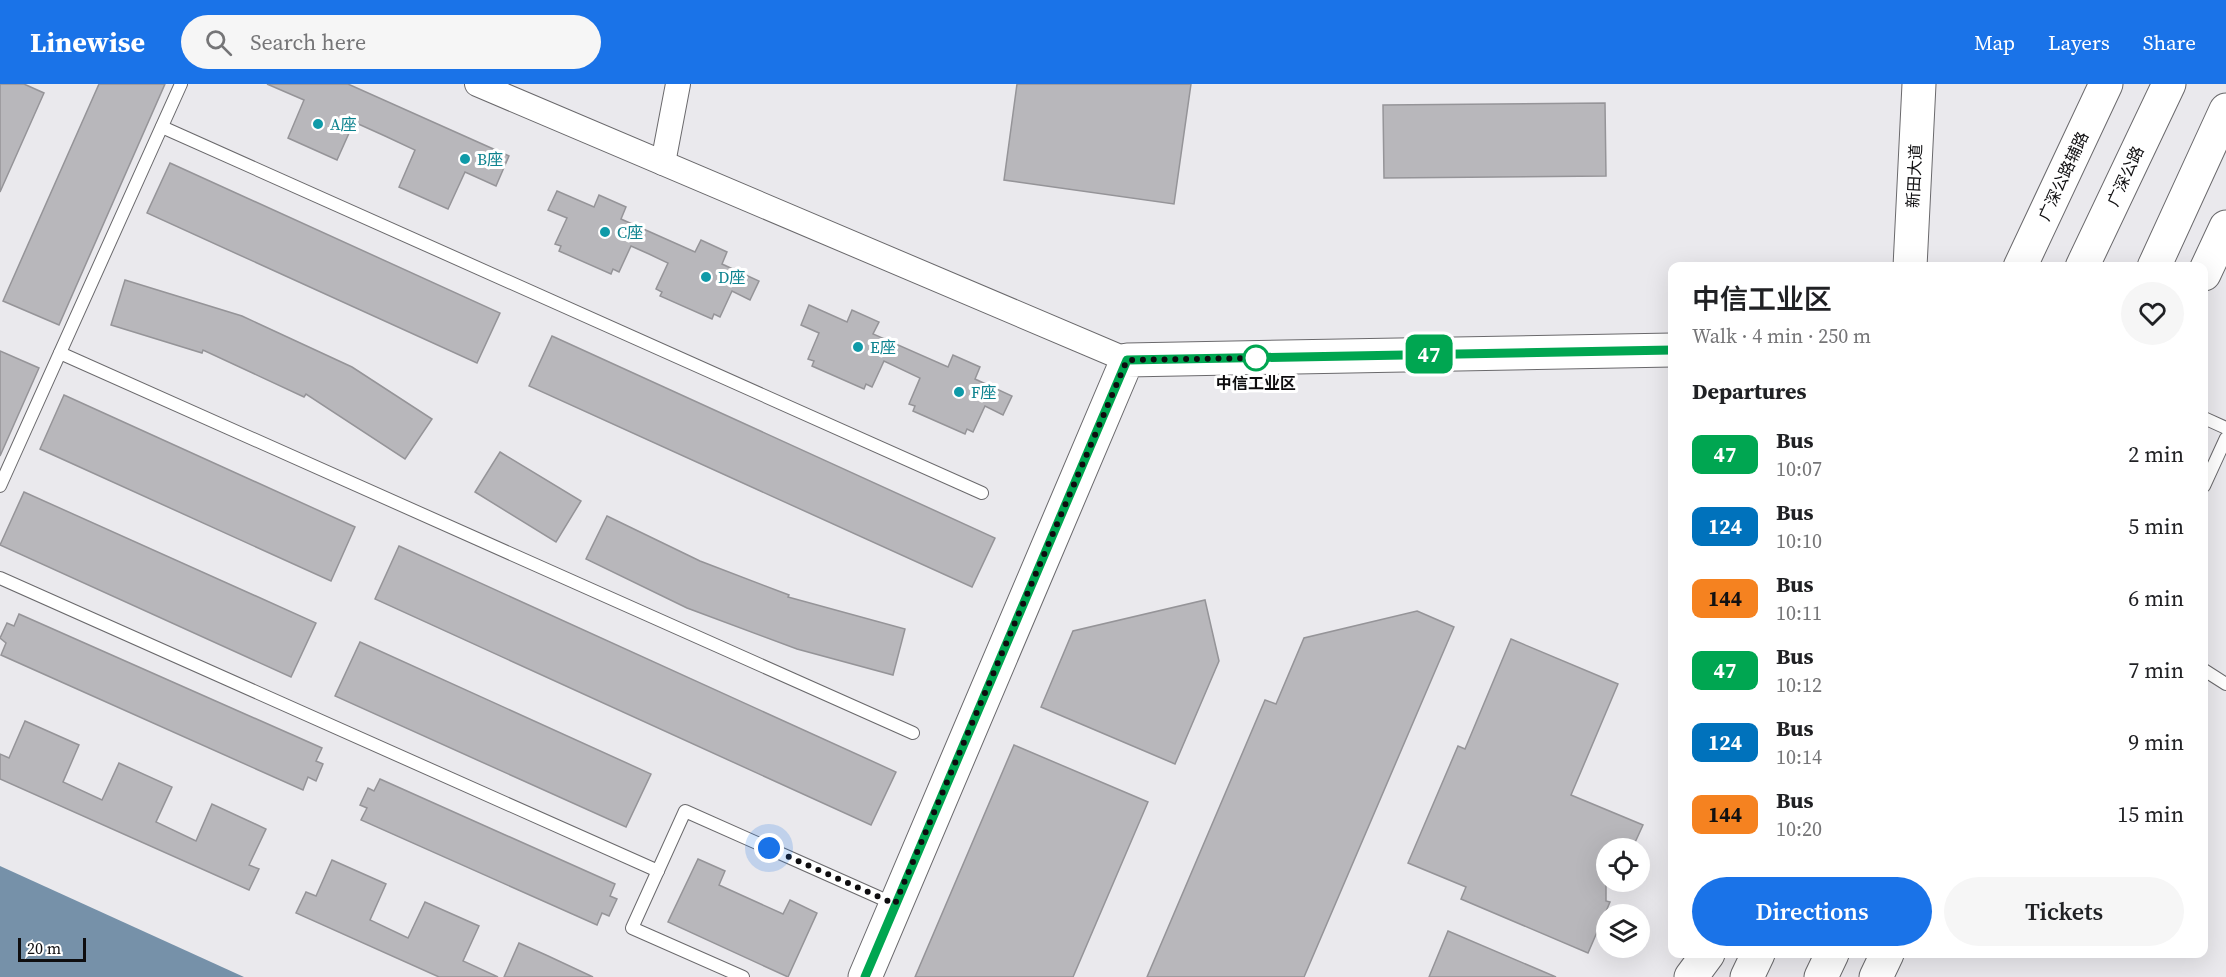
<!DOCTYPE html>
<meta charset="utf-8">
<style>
body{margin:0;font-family:"Source Serif 4","Noto Sans SC",serif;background:#f6f6f6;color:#202124;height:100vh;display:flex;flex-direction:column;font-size:22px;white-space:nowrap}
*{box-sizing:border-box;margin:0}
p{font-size:20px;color:#757577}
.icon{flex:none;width:33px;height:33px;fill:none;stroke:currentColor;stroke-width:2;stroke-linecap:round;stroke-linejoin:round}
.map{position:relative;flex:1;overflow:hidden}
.sheet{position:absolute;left:1668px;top:178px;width:540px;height:696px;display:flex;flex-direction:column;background:#fff;border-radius:12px;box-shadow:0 6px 24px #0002}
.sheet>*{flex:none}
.badge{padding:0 12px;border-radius:9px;font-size:21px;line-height:39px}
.controls{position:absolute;left:1596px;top:754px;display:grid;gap:12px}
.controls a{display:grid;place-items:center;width:54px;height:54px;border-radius:50%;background:#fff;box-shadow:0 6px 24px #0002;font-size:30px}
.scale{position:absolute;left:18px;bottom:15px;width:68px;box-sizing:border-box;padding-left:6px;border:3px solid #0e0d0f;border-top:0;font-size:16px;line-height:21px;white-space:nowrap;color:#0e0d0f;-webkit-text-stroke:4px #fff;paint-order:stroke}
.you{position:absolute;width:30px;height:30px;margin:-15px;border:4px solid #fff;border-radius:50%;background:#1a73e8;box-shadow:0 0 0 9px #1a73e833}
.map>.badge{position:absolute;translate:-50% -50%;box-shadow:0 0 0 3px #fff}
h2{padding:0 24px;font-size:22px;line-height:54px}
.round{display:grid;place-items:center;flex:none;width:63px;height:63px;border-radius:32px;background:#f6f6f6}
.headline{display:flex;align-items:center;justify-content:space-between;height:102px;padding:0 24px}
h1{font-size:28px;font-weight:600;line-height:45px}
.action{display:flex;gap:12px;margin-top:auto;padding:12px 24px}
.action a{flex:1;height:69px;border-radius:36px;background:#1a73e8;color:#fff;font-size:24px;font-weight:600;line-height:69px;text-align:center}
.action a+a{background:#f6f6f6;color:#202124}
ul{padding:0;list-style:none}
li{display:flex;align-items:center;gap:18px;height:72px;padding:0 24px}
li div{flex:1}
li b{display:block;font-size:22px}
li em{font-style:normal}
li .badge{min-width:66px;font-weight:700;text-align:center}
header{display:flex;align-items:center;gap:36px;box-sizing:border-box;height:84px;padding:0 30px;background:#1a73e8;color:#fff}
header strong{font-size:28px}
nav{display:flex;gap:33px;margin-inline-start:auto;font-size:21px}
.search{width:420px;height:54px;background:#f6f6f6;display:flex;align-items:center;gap:15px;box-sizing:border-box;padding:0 21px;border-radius:33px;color:#757577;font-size:22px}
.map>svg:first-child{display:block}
.water{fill:#7691a9}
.building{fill:#b8b7bb;stroke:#959498;stroke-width:1.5}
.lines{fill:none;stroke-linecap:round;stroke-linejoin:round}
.lane-casing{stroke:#6a696c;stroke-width:14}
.street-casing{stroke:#6a696c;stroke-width:26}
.secondary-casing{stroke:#6a696c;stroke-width:35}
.primary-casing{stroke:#6a696c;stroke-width:35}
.highway-casing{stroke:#6a696c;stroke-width:35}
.lane{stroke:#fff;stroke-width:12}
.street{stroke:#fff;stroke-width:24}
.secondary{stroke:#fff;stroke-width:33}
.primary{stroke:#fff;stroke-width:33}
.highway{stroke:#fff;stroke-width:33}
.line-casing{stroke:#fff;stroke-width:14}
.line{stroke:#00a651;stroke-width:9}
.walk{stroke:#0e0d0f;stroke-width:6;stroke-dasharray:0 10.8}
.culture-dot{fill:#0f9aa8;stroke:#fff;stroke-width:2}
.stop-dot{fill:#fff;stroke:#00a651;stroke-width:3}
.labels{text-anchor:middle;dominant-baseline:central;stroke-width:6;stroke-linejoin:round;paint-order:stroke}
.culture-label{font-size:16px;fill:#0d838f;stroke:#fff;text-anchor:start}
.street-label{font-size:16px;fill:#0e0d0f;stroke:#fff}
.stop-label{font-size:16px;font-weight:bold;fill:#0e0d0f;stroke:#fff}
</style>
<header>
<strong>Linewise</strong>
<div class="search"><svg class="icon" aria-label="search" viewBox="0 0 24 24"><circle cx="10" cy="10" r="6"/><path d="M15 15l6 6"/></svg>Search here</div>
<nav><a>Map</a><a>Layers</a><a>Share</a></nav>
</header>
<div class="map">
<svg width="2226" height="893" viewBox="0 0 2226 893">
<rect width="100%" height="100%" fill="#eae9ed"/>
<!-- water -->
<path class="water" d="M 0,782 L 244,893 L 0,893 Z"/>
<!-- building -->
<g class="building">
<path d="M 0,0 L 24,0 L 44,9 L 0,108 Z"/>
<path d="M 99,0 L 165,0 L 59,241 L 3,217 Z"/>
<path d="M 267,0 L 348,0 L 509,72 L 496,102 L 465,88 L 448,125 L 399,103 L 415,66 L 385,52 L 354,38 L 337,76 L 288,54 L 304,16 Z"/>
<path d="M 1017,0 L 1191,0 L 1174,120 L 1004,96 Z"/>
<path d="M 1605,19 L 1606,92 L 1384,94 L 1383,21 Z"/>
<path d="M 170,79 L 500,229 L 477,279 L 147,129 Z"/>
<path d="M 557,107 L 594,123 L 599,111 L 626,123 L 621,135 L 695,168 L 701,156 L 727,168 L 722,180 L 759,197 L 750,216 L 732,207 L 720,233 L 714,230 L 712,235 L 660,212 L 662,208 L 656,205 L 668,179 L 649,170 L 631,162 L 619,188 L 613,185 L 611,190 L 559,167 L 561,162 L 555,160 L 567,134 L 548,126 Z"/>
<path d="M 125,196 L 242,232 L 352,283 L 432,335 L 405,375 L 306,310 L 304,313 L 203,266 L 202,269 L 111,241 Z"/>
<path d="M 809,221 L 847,238 L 852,226 L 879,238 L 873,250 L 948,283 L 953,271 L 980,283 L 975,295 L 1012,312 L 1003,331 L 985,322 L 973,348 L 967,345 L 965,350 L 913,327 L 915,322 L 909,320 L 920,294 L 884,277 L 872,303 L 866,300 L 864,305 L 812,282 L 814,277 L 808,275 L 819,249 L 801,241 Z"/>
<path d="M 552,252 L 995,454 L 972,503 L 529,302 Z"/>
<path d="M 0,267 L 39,284 L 0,372 Z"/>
<path d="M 64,311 L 355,443 L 331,497 L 40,365 Z"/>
<path d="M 500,368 L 581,417 L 556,458 L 475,408 Z"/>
<path d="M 24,408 L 316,539 L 291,593 L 0,461 Z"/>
<path d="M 607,432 L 700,477 L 789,511 L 788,513 L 905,545 L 893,591 L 797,565 L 687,524 L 586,475 Z"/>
<path d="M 399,462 L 896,688 L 871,741 L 375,515 Z"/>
<path d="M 1205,516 L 1219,577 L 1175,680 L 1041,623 L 1073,547 Z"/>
<path d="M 1417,527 L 1454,543 L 1304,893 L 1147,893 L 1265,616 L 1276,620 L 1304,554 Z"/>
<path d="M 19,530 L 322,664 L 316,677 L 323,680 L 316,697 L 308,693 L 303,706 L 1,571 L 6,559 L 0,554 L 7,539 L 14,542 Z"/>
<path d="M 1511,555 L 1618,600 L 1571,711 L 1643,741 L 1632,765 L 1606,765 L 1606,817 L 1610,818 L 1588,869 L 1461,815 L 1466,803 L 1408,779 L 1458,662 L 1465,665 Z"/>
<path d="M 360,558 L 651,690 L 626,743 L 335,612 Z"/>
<path d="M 25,637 L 79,661 L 63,698 L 102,716 L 119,679 L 172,703 L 156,738 L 196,757 L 212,720 L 266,745 L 249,781 L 259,785 L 249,806 L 0,695 L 0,670 L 9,674 Z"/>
<path d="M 1014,661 L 1148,718 L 1073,893 L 915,893 Z"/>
<path d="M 380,695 L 615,800 L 610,812 L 617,815 L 609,832 L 602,829 L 597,841 L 361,736 L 367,724 L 360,721 L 368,704 L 374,707 Z"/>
<path d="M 698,775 L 725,787 L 719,801 L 783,830 L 790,816 L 817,829 L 788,893 L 668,838 Z"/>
<path d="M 332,776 L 386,800 L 370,836 L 408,854 L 425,818 L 479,842 L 463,877 L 498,893 L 439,893 L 296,829 L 306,808 L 316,812 Z"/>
<path d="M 1448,847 L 1556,893 L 1429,893 Z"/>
<path d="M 519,859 L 546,871 L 593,893 L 504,893 Z"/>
</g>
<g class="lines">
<defs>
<g id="lane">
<path d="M 162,43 L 982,409"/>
<path d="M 60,269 L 913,649"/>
<path d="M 2204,334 L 2226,344"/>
<path d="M 0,402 L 181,0"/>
<path d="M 2204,402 L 2226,354"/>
<path d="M 0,494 L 658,787"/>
<path d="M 2204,586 L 2226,600"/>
<path d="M 743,893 L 632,844 L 685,727 L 894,820"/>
</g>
<g id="street">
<path d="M 477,0 L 1127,276"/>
<path d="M 663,79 L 678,0"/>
</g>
<g id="secondary">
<path d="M 1910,183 L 1919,0"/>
<path d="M 865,893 L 1127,276 L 1672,266"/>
</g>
<g id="primary">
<path d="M 2020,183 L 2106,0"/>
<path d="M 2204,190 L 2226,143"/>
<path d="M 1876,893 L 1887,870"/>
</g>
<g id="highway">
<path d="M 2082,183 L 2169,0"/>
<path d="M 2154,183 L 2226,26"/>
<path d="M 1691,893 L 1708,870"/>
<path d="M 1747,893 L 1758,870"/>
<path d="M 1821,893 L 1832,870"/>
</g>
</defs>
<!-- lane casing -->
<use href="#lane" class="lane-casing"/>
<!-- street casing -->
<use href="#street" class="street-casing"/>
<!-- secondary casing -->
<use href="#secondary" class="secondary-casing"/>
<!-- primary casing -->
<use href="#primary" class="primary-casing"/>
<!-- highway casing -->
<use href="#highway" class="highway-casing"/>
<!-- lane -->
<use href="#lane" class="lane"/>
<!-- street -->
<use href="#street" class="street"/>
<!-- secondary -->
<use href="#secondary" class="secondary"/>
<!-- primary -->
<use href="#primary" class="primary"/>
<!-- highway -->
<use href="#highway" class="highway"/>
</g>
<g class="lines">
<defs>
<path id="line" d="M 865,893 L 1127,276 L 1672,266"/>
</defs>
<!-- line casing -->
<use href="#line" class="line-casing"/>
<!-- line -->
<use href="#line" class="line"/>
<!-- walk -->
<path class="walk" d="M 769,764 L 895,820 L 1127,276 L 1256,274"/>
</g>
<!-- markers -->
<g class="culture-dot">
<circle cx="318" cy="40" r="6"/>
<circle cx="465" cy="75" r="6"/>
<circle cx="605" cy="148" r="6"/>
<circle cx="706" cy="193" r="6"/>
<circle cx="858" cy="263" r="6"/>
<circle cx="959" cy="308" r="6"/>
</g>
<circle class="stop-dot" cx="1256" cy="274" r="12"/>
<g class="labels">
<!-- culture labels -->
<g class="culture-label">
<text x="330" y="40">A座</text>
<text x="477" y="75">B座</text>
<text x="617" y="148">C座</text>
<text x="718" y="193">D座</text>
<text x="870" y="263">E座</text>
<text x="971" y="308">F座</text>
</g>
<!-- street labels -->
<g class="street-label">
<text transform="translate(1914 92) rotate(-87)">新田大道</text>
<text transform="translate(2063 92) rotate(-65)">广深公路辅路</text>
<text transform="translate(2125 92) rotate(-65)">广深公路</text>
</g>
<!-- stop labels -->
<g class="stop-label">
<text x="1256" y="299">中信工业区</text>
</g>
</g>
</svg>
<div class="controls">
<a><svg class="icon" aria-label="locate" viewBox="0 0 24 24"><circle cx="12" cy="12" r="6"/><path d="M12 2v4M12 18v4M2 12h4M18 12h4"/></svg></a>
<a><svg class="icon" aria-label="layers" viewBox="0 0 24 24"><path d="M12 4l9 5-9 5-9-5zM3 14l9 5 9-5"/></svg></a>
</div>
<div class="scale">20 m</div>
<div class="you" style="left:769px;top:764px"></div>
<b class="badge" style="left:1429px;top:270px;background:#00a651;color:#fff">47</b>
<section class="sheet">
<div class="headline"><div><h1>中信工业区</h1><p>Walk · 4 min · 250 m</p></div><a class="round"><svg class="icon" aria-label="heart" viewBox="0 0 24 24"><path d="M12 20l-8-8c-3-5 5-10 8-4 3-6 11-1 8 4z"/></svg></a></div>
<h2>Departures</h2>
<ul>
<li><span class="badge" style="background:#00a651;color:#fff">47</span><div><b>Bus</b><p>10:07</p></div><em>2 min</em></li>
<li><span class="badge" style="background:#0072bc;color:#fff">124</span><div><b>Bus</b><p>10:10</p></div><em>5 min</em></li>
<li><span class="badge" style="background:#f58220;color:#111">144</span><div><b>Bus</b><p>10:11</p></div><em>6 min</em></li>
<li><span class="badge" style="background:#00a651;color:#fff">47</span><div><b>Bus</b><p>10:12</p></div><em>7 min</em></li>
<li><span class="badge" style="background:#0072bc;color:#fff">124</span><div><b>Bus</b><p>10:14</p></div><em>9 min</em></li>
<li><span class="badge" style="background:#f58220;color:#111">144</span><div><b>Bus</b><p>10:20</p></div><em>15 min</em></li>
</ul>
<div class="action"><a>Directions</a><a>Tickets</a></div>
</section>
</div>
